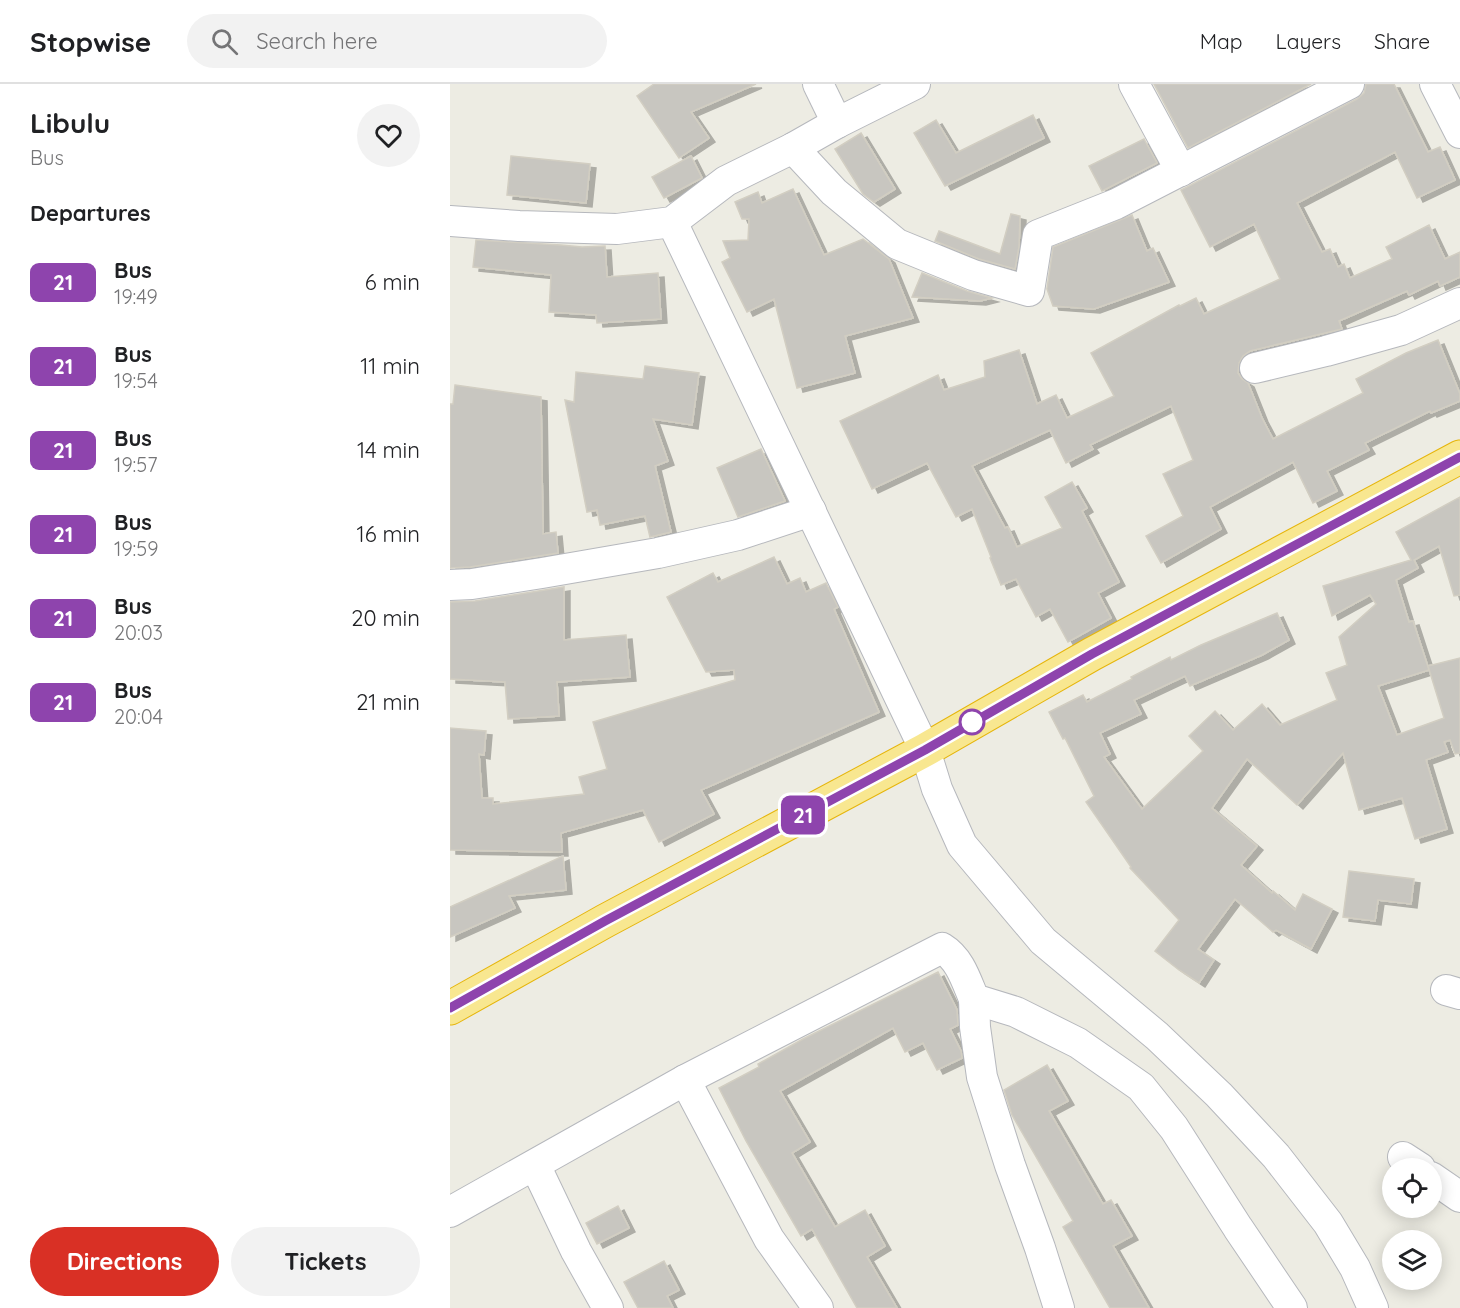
<!DOCTYPE html>
<style>
body{margin:0;font-family:Quicksand,sans-serif;background:#f2f2f2;color:#202124;height:100vh;display:flex;flex-direction:column;font-size:22px;white-space:nowrap}
*{box-sizing:border-box;margin:0}
p{font-size:20px;color:#757577}
.icon{flex:none;width:33px;height:33px;fill:none;stroke:currentColor;stroke-width:2;stroke-linecap:round;stroke-linejoin:round}
.map{position:relative;flex:1;overflow:hidden}
.sheet{display:flex;flex-direction:column;background:#fff;width:450px}
.sheet>*{flex:none}
.badge{padding:0 12px;border-radius:9px;font-size:21px;line-height:39px}
.buttons{position:absolute;left:932px;top:1074px;display:grid;gap:12px}
.buttons a{display:grid;place-items:center;width:60px;height:60px;border-radius:50%;background:#fff;box-shadow:0 3px 15px #0003;font-size:30px}
.map>.badge{position:absolute;translate:-50% -50%;box-shadow:0 0 0 3px #fff}
h2{padding:0 30px;font-size:22px;line-height:54px}
.round{display:grid;place-items:center;flex:none;width:63px;height:63px;border-radius:32px;background:#f2f2f2}
.head{display:flex;align-items:center;justify-content:space-between;height:102px;padding:0 30px}
h1{font-size:28px;font-weight:700;line-height:45px}
.button{display:flex;gap:12px;margin-top:auto;padding:12px 30px}
.button a{flex:1;height:69px;border-radius:36px;background:#d93025;color:#fff;font-size:24px;font-weight:700;line-height:69px;text-align:center}
.button a+a{background:#f2f2f2;color:#202124}
ul{padding:0;list-style:none}
li{display:flex;align-items:center;gap:18px;height:84px;padding:0 30px}
li div{flex:1}
li b{display:block;font-size:22px}
li em{font-style:normal}
li .badge{min-width:66px;font-weight:700;text-align:center}
header{display:flex;align-items:center;gap:36px;box-sizing:border-box;height:84px;padding:0 30px;background:#fff;border-bottom:2px solid #e0e0e0}
header strong{font-size:28px}
nav{display:flex;gap:33px;margin-inline-start:auto;font-size:21px}
.search{width:420px;height:54px;background:#f2f2f2;display:flex;align-items:center;gap:15px;box-sizing:border-box;padding:0 21px;border-radius:33px;color:#757577;font-size:22px}
main{display:flex;flex:1;min-height:0}
.map>svg:first-child{display:block}
.building{fill:#c8c6c0;stroke:#d2cec2;stroke-width:1.5;filter:url(#shadow)}
.lines{fill:none;stroke-linecap:round;stroke-linejoin:round}
.street-casing{stroke:#b6b8bd;stroke-width:32}
.highway-casing{stroke:#e6b50b;stroke-width:35}
.street{stroke:#fff;stroke-width:30}
.highway{stroke:#f8e790;stroke-width:33}
.line-casing{stroke:#fff;stroke-width:14}
.line{stroke:#8e44ad;stroke-width:9}
.stop-dot{fill:#fff;stroke:#8e44ad;stroke-width:3}
</style>
<header>
<strong>Stopwise</strong>
<div class="search"><svg class="icon" aria-label="search" viewBox="0 0 24 24"><circle cx="10" cy="10" r="6"/><path d="M15 15l6 6"/></svg>Search here</div>
<nav><a>Map</a><a>Layers</a><a>Share</a></nav>
</header>
<main>
<section class="sheet">
<div class="head"><div><h1>Libulu</h1><p>Bus</p></div><a class="round"><svg class="icon" aria-label="heart" viewBox="0 0 24 24"><path d="M12 20l-8-8c-3-5 5-10 8-4 3-6 11-1 8 4z"/></svg></a></div>
<h2>Departures</h2>
<ul>
<li><span class="badge" style="background:#8e44ad;color:#fff">21</span><div><b>Bus</b><p>19:49</p></div><em>6 min</em></li>
<li><span class="badge" style="background:#8e44ad;color:#fff">21</span><div><b>Bus</b><p>19:54</p></div><em>11 min</em></li>
<li><span class="badge" style="background:#8e44ad;color:#fff">21</span><div><b>Bus</b><p>19:57</p></div><em>14 min</em></li>
<li><span class="badge" style="background:#8e44ad;color:#fff">21</span><div><b>Bus</b><p>19:59</p></div><em>16 min</em></li>
<li><span class="badge" style="background:#8e44ad;color:#fff">21</span><div><b>Bus</b><p>20:03</p></div><em>20 min</em></li>
<li><span class="badge" style="background:#8e44ad;color:#fff">21</span><div><b>Bus</b><p>20:04</p></div><em>21 min</em></li>
</ul>
<div class="button"><a>Directions</a><a>Tickets</a></div>
</section>
<div class="map">
<svg width="1010" height="1224" viewBox="0 0 1010 1224">
<defs>
<filter id="shadow"><feDropShadow dx="6" dy="4" stdDeviation="0" flood-color="#0004"/></filter>
</defs>
<rect width="100%" height="100%" fill="#edece3"/>
<!-- building -->
<g class="building">
<path d="M 204,0 L 306,0 L 241,28 L 259,54 L 229,74 L 187,12 Z"/>
<path d="M 704,0 L 861,0 L 738,64 Z"/>
<path d="M 916,0 L 944,0 L 978,68 L 990,63 L 1005,96 L 967,114 L 945,68 L 847,119 L 872,168 L 880,165 L 888,183 L 894,180 L 900,194 L 942,175 L 936,163 L 979,141 L 995,175 L 1010,168 L 1010,193 L 990,202 L 988,197 L 959,211 L 957,207 L 889,237 L 892,245 L 800,267 L 793,272 L 789,279 L 788,289 L 792,295 L 798,299 L 812,334 L 823,355 L 913,309 L 906,295 L 956,269 L 988,256 L 1010,310 L 1010,317 L 981,329 L 980,327 L 915,359 L 919,366 L 877,387 L 887,407 L 863,419 L 843,378 L 760,423 L 771,445 L 711,479 L 696,452 L 733,432 L 713,390 L 743,376 L 721,322 L 640,361 L 643,365 L 616,379 L 600,346 L 522,382 L 555,444 L 558,443 L 567,463 L 612,444 L 595,413 L 622,398 L 637,424 L 632,427 L 669,498 L 648,509 L 661,534 L 618,558 L 600,525 L 586,533 L 566,495 L 551,501 L 540,474 L 541,473 L 522,425 L 506,433 L 477,379 L 422,405 L 390,337 L 488,291 L 494,306 L 535,293 L 534,277 L 569,266 L 587,320 L 606,311 L 617,334 L 664,312 L 641,269 L 729,221 L 730,222 L 746,214 L 754,230 L 830,195 L 804,140 L 760,163 L 731,106 L 907,15 L 914,9 Z"/>
<path d="M 583,31 L 594,54 L 495,102 L 464,49 L 486,36 L 506,69 Z"/>
<path d="M 411,49 L 445,105 L 424,118 L 413,110 L 385,65 Z"/>
<path d="M 694,55 L 707,79 L 652,107 L 639,82 Z"/>
<path d="M 61,72 L 140,80 L 136,119 L 57,111 Z"/>
<path d="M 241,72 L 252,94 L 214,114 L 202,93 Z"/>
<path d="M 343,105 L 374,171 L 413,155 L 439,175 L 463,234 L 395,252 L 405,289 L 347,304 L 324,215 L 297,228 L 272,178 L 280,174 L 273,157 L 298,156 L 299,135 L 292,135 L 285,118 L 308,108 L 312,119 Z"/>
<path d="M 561,130 L 570,132 L 569,163 L 565,185 L 529,175 L 485,157 L 489,147 L 550,170 Z"/>
<path d="M 682,131 L 697,167 L 703,164 L 719,198 L 644,225 L 603,222 L 597,205 L 603,163 Z"/>
<path d="M 26,156 L 111,161 L 132,163 L 155,162 L 157,193 L 208,189 L 211,235 L 147,239 L 146,231 L 99,228 L 101,191 L 23,183 Z"/>
<path d="M 472,189 L 517,207 L 542,214 L 530,217 L 462,213 Z"/>
<path d="M 195,282 L 249,289 L 242,341 L 203,335 L 218,377 L 205,382 L 221,448 L 200,453 L 195,432 L 150,441 L 147,426 L 137,428 L 115,316 L 124,318 L 126,288 L 193,295 Z"/>
<path d="M 5,301 L 91,313 L 93,450 L 106,448 L 108,469 L 20,483 L 0,484 L 0,320 L 3,320 Z"/>
<path d="M 311,365 L 335,417 L 288,433 L 267,384 Z"/>
<path d="M 1010,413 L 1010,511 L 1004,512 L 989,462 L 964,476 L 968,484 L 946,496 L 959,538 L 963,537 L 979,586 L 928,602 L 947,651 L 994,634 L 978,582 L 1010,574 L 1010,669 L 1005,670 L 1000,656 L 994,658 L 998,668 L 976,676 L 997,745 L 965,755 L 952,714 L 909,726 L 893,669 L 847,721 L 797,675 L 762,724 L 807,762 L 791,781 L 822,809 L 823,807 L 845,826 L 853,810 L 882,825 L 861,865 L 826,846 L 823,848 L 785,815 L 748,865 L 764,876 L 749,899 L 729,886 L 705,867 L 729,836 L 680,784 L 681,783 L 636,718 L 644,712 L 615,654 L 613,655 L 599,628 L 633,611 L 637,618 L 682,595 L 681,593 L 720,573 L 721,576 L 751,561 L 827,529 L 839,556 L 812,571 L 740,602 L 735,592 L 684,616 L 691,630 L 650,649 L 660,670 L 654,673 L 692,725 L 753,667 L 739,652 L 765,627 L 783,646 L 812,620 L 830,641 L 887,616 L 876,589 L 897,581 L 889,553 L 926,520 L 920,511 L 882,532 L 873,502 L 961,476 L 946,448 Z"/>
<path d="M 324,473 L 337,500 L 350,494 L 356,508 L 376,499 L 388,523 L 384,525 L 429,628 L 251,706 L 264,730 L 209,758 L 193,726 L 111,749 L 112,768 L 0,766 L 0,644 L 36,647 L 34,671 L 29,670 L 32,714 L 43,714 L 43,720 L 134,710 L 129,693 L 157,685 L 143,638 L 285,596 L 284,586 L 256,588 L 217,513 L 263,489 L 268,498 Z"/>
<path d="M 114,503 L 114,556 L 176,551 L 180,593 L 107,598 L 109,632 L 58,635 L 55,598 L 0,595 L 0,518 L 25,517 Z"/>
<path d="M 113,772 L 116,806 L 59,812 L 65,824 L 0,853 L 0,823 Z"/>
<path d="M 899,787 L 964,795 L 961,820 L 928,816 L 925,837 L 893,833 Z"/>
<path d="M 488,888 L 507,926 L 508,941 L 500,945 L 511,967 L 512,974 L 487,986 L 473,959 L 455,968 L 443,944 L 330,1007 L 360,1058 L 342,1069 L 385,1143 L 415,1126 L 435,1162 L 417,1173 L 447,1224 L 407,1224 L 362,1145 L 351,1152 L 296,1057 L 269,1004 L 309,983 L 308,980 L 353,955 Z"/>
<path d="M 597,981 L 618,1017 L 599,1027 L 653,1120 L 661,1116 L 682,1152 L 663,1162 L 699,1224 L 660,1224 L 613,1143 L 623,1137 L 562,1031 L 554,1006 Z"/>
<path d="M 168,1122 L 179,1144 L 147,1160 L 136,1139 Z"/>
<path d="M 214,1177 L 229,1206 L 217,1212 L 223,1224 L 188,1224 L 174,1198 Z"/>
</g>
<g class="lines">
<defs>
<g id="street">
<path d="M 368,0 L 387,39"/>
<path d="M 684,0 L 731,87"/>
<path d="M 985,0 L 1010,49"/>
<path d="M 343,64 L 384,108 L 447,160 L 523,191 L 579,207 L 588,151 L 666,120 L 899,0"/>
<path d="M 0,137 L 69,142 L 167,145 L 222,138 L 276,97 L 343,64 L 387,39 L 465,0"/>
<path d="M 222,138 L 475,666 L 487,705 L 512,761 L 593,857 L 707,952 L 769,1011 L 826,1072 L 878,1139 L 905,1184 L 923,1224"/>
<path d="M 805,284 L 876,267 L 951,246 L 1010,219"/>
<path d="M 0,501 L 22,500 L 92,489 L 208,469 L 288,451 L 361,427"/>
<path d="M 996,906 L 1010,910"/>
<path d="M 524,915 L 525,943 L 532,993 L 560,1081 L 590,1164 L 609,1224"/>
<path d="M 235,996 L 319,1155 L 368,1224"/>
<path d="M 953,1073 L 970,1084"/>
<path d="M 85,1081 L 126,1167 L 158,1224"/>
<path d="M 981,1093 L 1010,1113"/>
<path d="M 0,1128 L 235,996 L 492,864 C 510,875 516,896 524,915 L 566,928 L 628,959 L 691,1003 L 724,1044 L 788,1144 L 842,1224"/>
</g>
<path id="highway" d="M 0,924 L 155,837 L 475,666 L 642,570 L 1010,373"/>
</defs>
<!-- street casing -->
<use href="#street" class="street-casing"/>
<!-- highway casing -->
<use href="#highway" class="highway-casing"/>
<!-- street -->
<use href="#street" class="street"/>
<!-- highway -->
<use href="#highway" class="highway"/>
</g>
<g class="lines">
<defs>
<path id="line" d="M 0,924 L 155,837 L 475,666 L 642,570 L 1010,373"/>
</defs>
<!-- line casing -->
<use href="#line" class="line-casing"/>
<!-- line -->
<use href="#line" class="line"/>
</g>
<!-- markers -->
<circle class="stop-dot" cx="522" cy="638" r="12"/>
</svg>
<div class="buttons">
<a><svg class="icon" aria-label="locate" viewBox="0 0 24 24"><circle cx="12" cy="12" r="6"/><path d="M12 2v4M12 18v4M2 12h4M18 12h4"/></svg></a>
<a><svg class="icon" aria-label="layers" viewBox="0 0 24 24"><path d="M12 4l9 5-9 5-9-5zM3 14l9 5 9-5"/></svg></a>
</div>
<b class="badge" style="left:353px;top:731px;background:#8e44ad;color:#fff">21</b>
</div>
</main>
